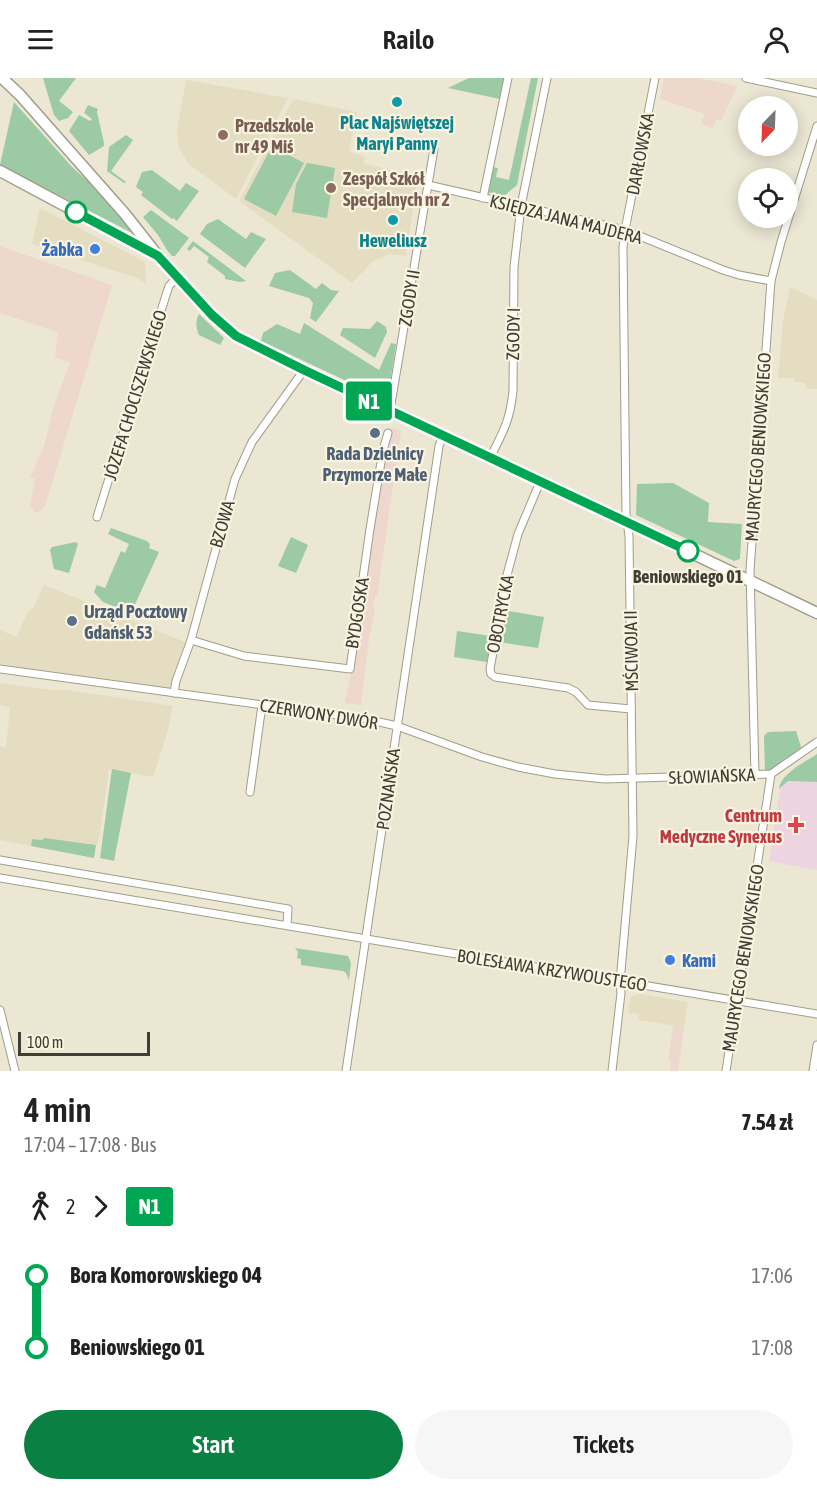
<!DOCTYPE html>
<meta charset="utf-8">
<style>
body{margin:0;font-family:"Asap Condensed",sans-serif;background:#f6f6f6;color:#222;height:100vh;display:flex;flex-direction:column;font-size:22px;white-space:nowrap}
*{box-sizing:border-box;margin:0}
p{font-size:20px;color:#767676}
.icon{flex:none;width:33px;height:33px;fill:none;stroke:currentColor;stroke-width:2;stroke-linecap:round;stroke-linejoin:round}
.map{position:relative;height:993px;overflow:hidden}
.sheet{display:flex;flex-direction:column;background:#fff;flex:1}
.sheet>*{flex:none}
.badge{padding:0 12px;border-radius:4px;font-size:21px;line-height:39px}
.needle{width:39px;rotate:203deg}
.tools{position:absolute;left:738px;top:18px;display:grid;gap:12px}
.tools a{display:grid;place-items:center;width:60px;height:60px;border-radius:50%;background:#fff;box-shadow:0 3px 15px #0003;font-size:30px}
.scale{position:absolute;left:18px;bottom:15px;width:132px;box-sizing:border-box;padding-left:6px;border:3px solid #3f3d35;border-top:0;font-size:16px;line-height:21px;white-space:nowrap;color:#3f3d35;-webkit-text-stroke:4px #f9f4e0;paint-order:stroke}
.map>.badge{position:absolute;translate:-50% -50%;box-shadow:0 0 0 3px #fff}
.legs{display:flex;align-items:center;gap:9px;height:66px;padding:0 24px;font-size:20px}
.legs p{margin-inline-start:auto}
.head{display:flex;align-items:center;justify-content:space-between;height:102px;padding:0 24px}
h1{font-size:33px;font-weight:600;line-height:45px}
.cta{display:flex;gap:12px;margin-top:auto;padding:12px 24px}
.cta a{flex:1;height:69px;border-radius:36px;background:#0b8043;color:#fff;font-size:24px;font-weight:600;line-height:69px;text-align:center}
.cta a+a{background:#f6f6f6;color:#222}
ul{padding:0 24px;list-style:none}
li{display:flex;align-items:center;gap:21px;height:72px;font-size:22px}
li i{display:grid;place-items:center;width:9px;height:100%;margin:0 8px;background:currentColor}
li i::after{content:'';width:15px;height:15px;margin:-8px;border:4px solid;border-radius:50%;background:#fff}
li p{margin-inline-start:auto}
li:first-child i{background:linear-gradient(#0000 50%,currentColor 0)}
li:last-child i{background:linear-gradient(currentColor 50%,#0000 0)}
header{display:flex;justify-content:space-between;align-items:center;height:78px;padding:0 24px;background:#fff;font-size:27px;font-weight:600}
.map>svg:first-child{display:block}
.built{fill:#e4ddc2}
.industrial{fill:#eed7cc}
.medical{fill:#ecd5e1}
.green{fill:#9ccaa4}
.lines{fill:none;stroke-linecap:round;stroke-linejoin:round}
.street-casing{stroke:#a19d8b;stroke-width:9}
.secondary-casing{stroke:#a19d8b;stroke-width:13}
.street{stroke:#fff;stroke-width:7}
.secondary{stroke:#fff;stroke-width:10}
.line-1-casing{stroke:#fff;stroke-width:14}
.line-1{stroke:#00a651;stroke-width:9}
.culture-dot{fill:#0f9aa8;stroke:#f9f4e0;stroke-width:2}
.education-dot{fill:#8d6e63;stroke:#f9f4e0;stroke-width:2}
.stop-1-dot{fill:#fff;stroke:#00a651;stroke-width:3}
.shop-dot{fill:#3f7fe0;stroke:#f9f4e0;stroke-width:2}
.service-dot{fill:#5c6f8a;stroke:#f9f4e0;stroke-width:2}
.health-dot{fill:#e0444e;stroke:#f9f4e0;stroke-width:2}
.labels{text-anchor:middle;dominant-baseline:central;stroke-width:4.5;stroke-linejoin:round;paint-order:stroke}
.culture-label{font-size:18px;font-weight:bold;fill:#0d838f;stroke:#f9f4e0}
.education-label{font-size:18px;font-weight:bold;fill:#785e54;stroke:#f9f4e0;text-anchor:start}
.street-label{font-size:18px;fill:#3f3d35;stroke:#f9f4e0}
.shop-label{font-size:18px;font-weight:bold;fill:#366cbe;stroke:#f9f4e0;text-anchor:end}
.service-label{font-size:18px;font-weight:bold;fill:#4e5e75;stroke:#f9f4e0}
.stop-label{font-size:18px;font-weight:bold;fill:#3f3d35;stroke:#f9f4e0}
.health-label{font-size:18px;font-weight:bold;fill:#be3a42;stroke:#f9f4e0;text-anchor:end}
</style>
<header><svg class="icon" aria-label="menu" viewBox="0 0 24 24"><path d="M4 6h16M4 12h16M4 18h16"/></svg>Railo<svg class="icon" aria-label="person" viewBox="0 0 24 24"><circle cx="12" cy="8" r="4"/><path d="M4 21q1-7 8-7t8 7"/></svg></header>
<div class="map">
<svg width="817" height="993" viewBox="0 0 817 993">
<rect width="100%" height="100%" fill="#ebe7d3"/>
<!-- built -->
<g class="built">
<path d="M 186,2 L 288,20 L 236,121 L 189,86 L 179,71 L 177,52 Z"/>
<path d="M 293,21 L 357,34 L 349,73 L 365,79 L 364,86 L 418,98 L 406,178 L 389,176 L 373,183 L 352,205 L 239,123 Z"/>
<path d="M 40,130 L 145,184 L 146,205 L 134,199 L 32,166 Z"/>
<path d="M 790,209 L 817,222 L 817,311 L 806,311 L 806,305 L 794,304 L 794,300 L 778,300 L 783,243 Z"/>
<path d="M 44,507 L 185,564 L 169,610 L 0,586 L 0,552 L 17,559 L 27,535 L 33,530 Z"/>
<path d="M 0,605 L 52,612 L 67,612 L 173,628 L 167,656 L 153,699 L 109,691 L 98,767 L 45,760 L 42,762 L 32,761 L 31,768 L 0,762 L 0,668 L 6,670 L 10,629 L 0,627 Z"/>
<path d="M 642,916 L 688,924 L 684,949 L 638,942 L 639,936 L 628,935 L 631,918 Z"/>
</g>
<!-- industrial -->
<g class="industrial">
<path d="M 664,0 L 697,0 L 737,8 L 721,43 L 717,41 L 712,51 L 701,45 L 705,36 L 660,21 Z"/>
<path d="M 0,168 L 112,207 L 45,428 L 40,433 L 36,435 L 30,429 L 35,401 L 30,399 L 44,369 L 53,331 L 70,285 L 55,279 L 58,254 L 0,235 Z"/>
<path d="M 391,349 L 401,353 L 377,518 L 375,519 L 373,528 L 375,532 L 369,561 L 361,627 L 345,625 L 352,591 L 376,428 Z"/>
<path d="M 673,948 L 684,949 L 678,993 L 670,993 L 671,982 L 668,982 Z"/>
</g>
<!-- medical -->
<path class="medical" d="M 787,703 L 817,704 L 817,792 L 769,783 L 780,711 Z"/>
<!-- green -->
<g class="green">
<path d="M 43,0 L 76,0 L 59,23 L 73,34 L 68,40 L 59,43 L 54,37 Z"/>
<path d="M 469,0 L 504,0 L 500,21 L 448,10 Z"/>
<path d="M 531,0 L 538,0 L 517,107 L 504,118 L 487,114 L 492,89 L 498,90 L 496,99 L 509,102 Z"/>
<path d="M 14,24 L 72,89 L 91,106 L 134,156 L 0,87 Z"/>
<path d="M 88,27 L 98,31 L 97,34 L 104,65 L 104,68 L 89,77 L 69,53 L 79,37 L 90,43 L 92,41 L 84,35 Z"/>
<path d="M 126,57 L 133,62 L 111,93 L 126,104 L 124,105 L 107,93 L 109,69 Z"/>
<path d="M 272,68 L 304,85 L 276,138 L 244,121 Z"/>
<path d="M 307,85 L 335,90 L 327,140 L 292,134 L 296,106 Z"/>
<path d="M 152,92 L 180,113 L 186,105 L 199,113 L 177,143 L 173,140 L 172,141 L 141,117 L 143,114 L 136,109 L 142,94 Z"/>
<path d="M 151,132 L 189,160 L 175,178 L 172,178 L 167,172 L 158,157 L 143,139 Z"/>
<path d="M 218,141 L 246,161 L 251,154 L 266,161 L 245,190 L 200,156 L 207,146 Z"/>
<path d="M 193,163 L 246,203 L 240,204 L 225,201 L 225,198 L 207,184 L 209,179 L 194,168 L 190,173 L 187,171 Z"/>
<path d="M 290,192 L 316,211 L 322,205 L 331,212 L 339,213 L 316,244 L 310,240 L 313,225 L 309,220 L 269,208 L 275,195 Z"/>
<path d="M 199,236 L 224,260 L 220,267 L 199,257 C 196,250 195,243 199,236 Z"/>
<path d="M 377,243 L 386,249 L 387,254 L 375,280 L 340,257 L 343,250 L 370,251 Z"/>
<path d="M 304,245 L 379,292 L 391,265 L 396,266 L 388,317 L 383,320 L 261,263 L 263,255 L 277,246 L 300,256 Z"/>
<path d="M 673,405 L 709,425 L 708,444 L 742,446 L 740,481 L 734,483 L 636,437 L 637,406 Z"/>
<path d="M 111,450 L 147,463 L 150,466 L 149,470 L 159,474 L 131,535 L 103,524 L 94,514 L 97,507 L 105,510 L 121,473 L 125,475 L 129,466 L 108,456 Z"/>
<path d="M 291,459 L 308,467 L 296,495 L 278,488 Z"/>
<path d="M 76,464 L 78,466 L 69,495 L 54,491 L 50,472 L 52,469 Z"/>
<path d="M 509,533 L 544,539 L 538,570 L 499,564 L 504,537 Z"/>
<path d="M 457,553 L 491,558 L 487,584 L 454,579 Z"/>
<path d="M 796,653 L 801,669 L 799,673 L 769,693 L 765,693 L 764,658 L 768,654 Z"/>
<path d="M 817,676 L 817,704 L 788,703 L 779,711 C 781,695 804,685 817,676 Z"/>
<path d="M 112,691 L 131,695 L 114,783 L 100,780 Z"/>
<path d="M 45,760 L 96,767 L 94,780 L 31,768 L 32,761 L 42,762 Z"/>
<path d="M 295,870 L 348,878 L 351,885 L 349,902 L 346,895 L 343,893 L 301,887 L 301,881 L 297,880 L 298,874 Z"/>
</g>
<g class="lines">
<defs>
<g id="street">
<path d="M 746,0 L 817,15"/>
<path d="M 428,107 L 625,152 L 723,192 L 739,197 L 771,203"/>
<path d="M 483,120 L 508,0"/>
<path d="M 390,332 L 434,71"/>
<path d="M 490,380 C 503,354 510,343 513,313 L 514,189 L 521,128 L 547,0"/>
<path d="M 540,404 L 518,456 L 507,497 L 490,591 L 491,596 L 495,599 L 568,610 L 576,614 L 588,627 L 631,631"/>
<path d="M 97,439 L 166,217 L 169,208 L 178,198"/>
<path d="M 191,562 L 244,578 L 350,591 L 370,451 L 383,372 L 388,355"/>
<path d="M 0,591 L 366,641 L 397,648 L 482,679 L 518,689 L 555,696 L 605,701 L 771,696 L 817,664"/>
<path d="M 174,615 L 176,603 L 191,562 L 235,401 L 252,364 L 304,292"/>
<path d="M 755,697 L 750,492 L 771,203 L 781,164 L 817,48"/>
<path d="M 250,714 L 262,627"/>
<path d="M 0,782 L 288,831 L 287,847"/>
<path d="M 0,800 L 817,936"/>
<path d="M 0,932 L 15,993"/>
<path d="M 346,993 L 439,368 L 443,358"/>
<path d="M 612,993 L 621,915 L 620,904 L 633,758 L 629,458 L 626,435 L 623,169 L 625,152 L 655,0"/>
<path d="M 726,993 L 771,696"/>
<path d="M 813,993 L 817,967"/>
</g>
<g id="secondary">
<path d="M 2,0 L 20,17 L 125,136 L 158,178 L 212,237 L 236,258 L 304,292 L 627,444 L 817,535"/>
<path d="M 0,93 L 153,175"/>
</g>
</defs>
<!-- street casing -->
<use href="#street" class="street-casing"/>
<!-- secondary casing -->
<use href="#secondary" class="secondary-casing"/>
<!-- street -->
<use href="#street" class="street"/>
<!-- secondary -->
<use href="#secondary" class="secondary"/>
</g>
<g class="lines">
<defs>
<path id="line-1" d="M 76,134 L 158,178 L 212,237 L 236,258 L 304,292 L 688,473"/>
</defs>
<!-- line-1 casing -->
<use href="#line-1" class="line-1-casing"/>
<!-- line-1 -->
<use href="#line-1" class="line-1"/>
</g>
<!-- markers -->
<g class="culture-dot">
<circle cx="397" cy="24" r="6"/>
<circle cx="393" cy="142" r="6"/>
</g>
<g class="education-dot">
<circle cx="223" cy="57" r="6"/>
<circle cx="331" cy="110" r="6"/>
</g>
<g class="stop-1-dot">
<circle cx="76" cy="134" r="10"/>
<circle cx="688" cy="473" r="10"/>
</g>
<g class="shop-dot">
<circle cx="95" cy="171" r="6"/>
<circle cx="670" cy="882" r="6"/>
</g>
<g class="service-dot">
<circle cx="375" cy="355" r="6"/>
<circle cx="72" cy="543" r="6"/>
</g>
<path class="health-dot" d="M793 738h6v6h6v6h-6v6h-6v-6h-6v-6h6z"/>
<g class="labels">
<!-- culture labels -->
<g class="culture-label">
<text x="397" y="44">Plac Najświętszej<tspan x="397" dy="21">Maryi Panny</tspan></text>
<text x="393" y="162">Heweliusz</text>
</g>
<!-- education labels -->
<g class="education-label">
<text x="235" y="47">Przedszkole<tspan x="235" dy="21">nr 49 Miś</tspan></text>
<text x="343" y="100">Zespół Szkół<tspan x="343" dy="21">Specjalnych nr 2</tspan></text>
</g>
<!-- street labels -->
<g class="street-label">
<text transform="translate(640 76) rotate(-79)">DARŁOWSKA</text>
<text transform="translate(566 141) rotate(14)">KSIĘDZA JANA MAJDERA</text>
<text transform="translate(409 220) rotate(-81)">ZGODY II</text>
<text transform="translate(513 256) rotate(-89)">ZGODY I</text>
<text transform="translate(135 317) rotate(-73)">JÓZEFA CHOCISZEWSKIEGO</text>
<text transform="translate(758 369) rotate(-86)">MAURYCEGO BENIOWSKIEGO</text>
<text transform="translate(222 446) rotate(-74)">BZOWA</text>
<text transform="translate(357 535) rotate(-81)">BYDGOSKA</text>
<text transform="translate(500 536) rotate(-79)">OBOTRYCKA</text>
<text transform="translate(631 573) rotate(-91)">MŚCIWOJA II</text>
<text transform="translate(319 636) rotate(9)">CZERWONY DWÓR</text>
<text transform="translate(712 698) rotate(-2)">SŁOWIAŃSKA</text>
<text transform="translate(388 711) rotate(-82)">POZNAŃSKA</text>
<text transform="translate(743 880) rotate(-81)">MAURYCEGO BENIOWSKIEGO</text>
<text transform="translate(552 892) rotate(9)">BOLESŁAWA KRZYWOUSTEGO</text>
</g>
<!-- shop labels -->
<g class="shop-label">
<text x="83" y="171">Żabka</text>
<text x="682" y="882" text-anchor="start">Kami</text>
</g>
<!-- service labels -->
<g class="service-label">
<text x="375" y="375">Rada Dzielnicy<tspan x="375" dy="21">Przymorze Małe</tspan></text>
<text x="84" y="533" text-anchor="start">Urząd Pocztowy<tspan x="84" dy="21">Gdańsk 53</tspan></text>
</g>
<!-- stop labels -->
<g class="stop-label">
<text x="688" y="498">Beniowskiego 01</text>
</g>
<!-- health labels -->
<g class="health-label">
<text x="782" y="737">Centrum<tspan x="782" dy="21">Medyczne Synexus</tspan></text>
</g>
</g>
</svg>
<div class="tools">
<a><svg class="needle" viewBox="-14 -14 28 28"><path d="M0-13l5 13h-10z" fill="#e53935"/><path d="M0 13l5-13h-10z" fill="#767676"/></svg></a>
<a><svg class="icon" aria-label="locate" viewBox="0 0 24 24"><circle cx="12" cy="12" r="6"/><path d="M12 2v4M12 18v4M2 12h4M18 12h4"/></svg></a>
</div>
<div class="scale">100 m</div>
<b class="badge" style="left:369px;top:323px;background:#00a651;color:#fff">N1</b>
</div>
<section class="sheet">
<div class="head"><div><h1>4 min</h1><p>17:04 – 17:08 · Bus</p></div><b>7.54 zł</b></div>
<div class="legs"><svg class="icon" aria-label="walk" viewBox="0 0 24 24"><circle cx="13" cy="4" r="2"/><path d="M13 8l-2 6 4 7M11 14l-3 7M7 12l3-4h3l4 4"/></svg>2<svg class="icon" aria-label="forward" viewBox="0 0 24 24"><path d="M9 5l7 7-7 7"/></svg><b class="badge" style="background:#00a651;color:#fff">N1</b></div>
<ul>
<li><i style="color:#00a651"></i><b>Bora Komorowskiego 04</b><p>17:06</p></li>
<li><i style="color:#00a651"></i><b>Beniowskiego 01</b><p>17:08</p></li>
</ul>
<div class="cta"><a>Start</a><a>Tickets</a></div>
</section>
